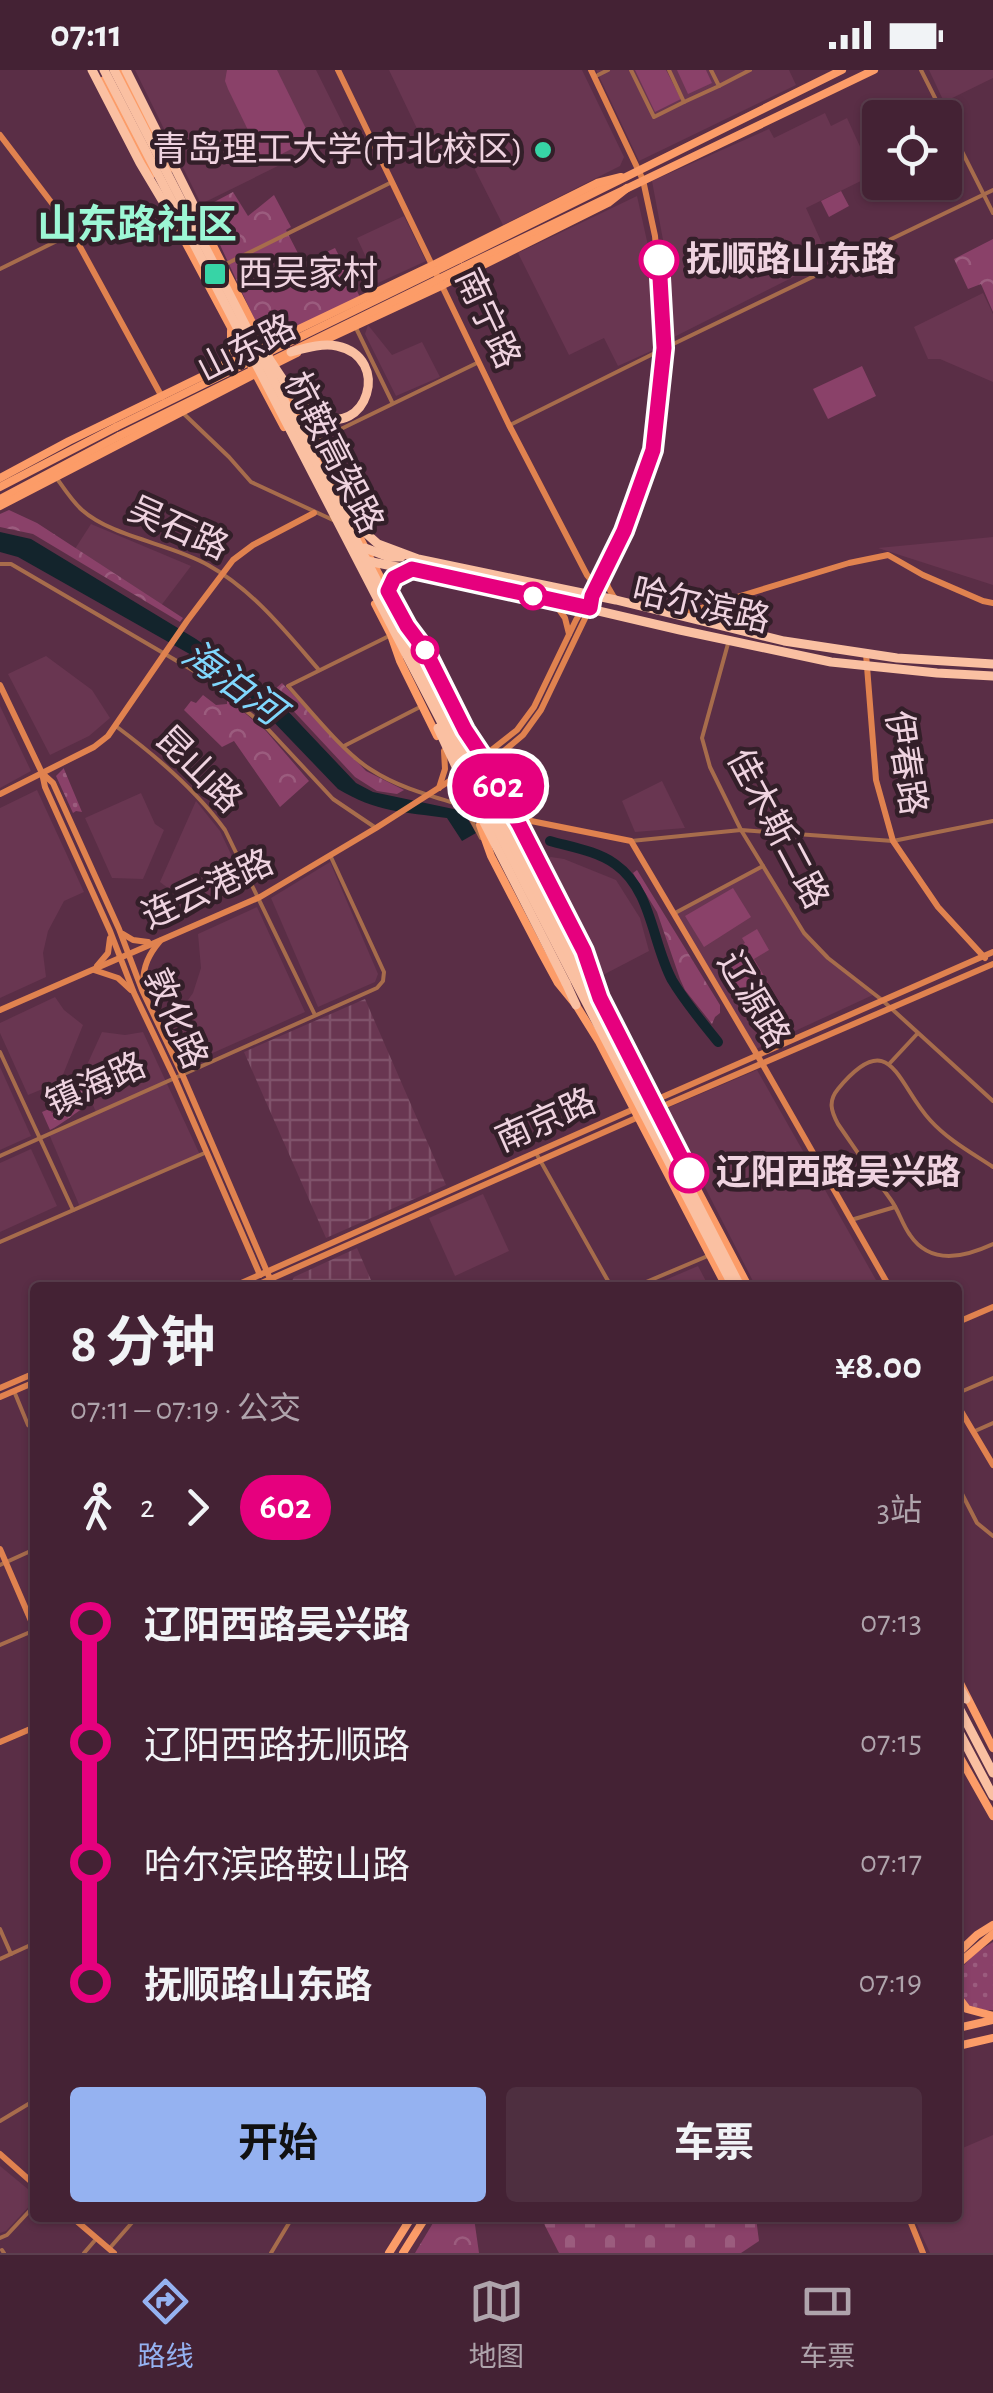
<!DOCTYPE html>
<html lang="zh">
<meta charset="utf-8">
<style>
body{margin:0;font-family:"Alegreya Sans","Noto Sans SC",sans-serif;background:#4e2f40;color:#f1f3f6;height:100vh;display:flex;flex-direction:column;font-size:38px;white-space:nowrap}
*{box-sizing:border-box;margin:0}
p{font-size:32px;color:#afa4ac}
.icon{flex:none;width:55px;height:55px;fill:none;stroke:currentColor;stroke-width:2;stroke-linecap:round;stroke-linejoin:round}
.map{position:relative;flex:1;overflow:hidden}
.details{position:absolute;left:30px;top:1212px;width:932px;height:940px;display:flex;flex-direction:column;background:#442234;border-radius:10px;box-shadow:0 2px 8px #0004,0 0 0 2px #5c3f4f}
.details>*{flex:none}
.badge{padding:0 20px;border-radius:32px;font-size:35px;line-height:65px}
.tools{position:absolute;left:862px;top:30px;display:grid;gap:20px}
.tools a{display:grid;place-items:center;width:100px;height:100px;border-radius:10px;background:#442234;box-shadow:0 2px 8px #0004,0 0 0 2px #5c3f4f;font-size:50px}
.map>.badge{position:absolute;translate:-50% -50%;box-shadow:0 0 0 5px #fff}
.legs{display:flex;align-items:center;gap:15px;height:110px;padding:0 40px;font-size:32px}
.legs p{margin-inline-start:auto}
.head{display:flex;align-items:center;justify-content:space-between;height:170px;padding:0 40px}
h1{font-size:55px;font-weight:700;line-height:75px}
.primary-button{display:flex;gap:20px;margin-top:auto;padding:20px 40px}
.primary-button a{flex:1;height:115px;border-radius:10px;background:#95b2f1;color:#111;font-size:40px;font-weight:700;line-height:115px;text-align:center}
.primary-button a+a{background:#4e2f40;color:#f1f3f6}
ul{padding:0 40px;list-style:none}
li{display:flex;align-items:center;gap:35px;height:120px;font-size:38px}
li i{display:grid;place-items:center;width:15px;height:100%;margin:0 12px;background:currentColor}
li i::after{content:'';width:25px;height:25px;margin:-12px;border:8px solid;border-radius:50%;background:#442234}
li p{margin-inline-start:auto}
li:first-child i{background:linear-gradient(#0000 50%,currentColor 0)}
li:last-child i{background:linear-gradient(currentColor 50%,#0000 0)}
.status{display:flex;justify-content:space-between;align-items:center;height:70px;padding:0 50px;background:#442234;direction:ltr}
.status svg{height:28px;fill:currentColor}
.menu{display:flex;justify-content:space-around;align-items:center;height:140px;border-top:2px solid #5c3f4f;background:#442234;font-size:28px;color:#afa4ac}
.menu a{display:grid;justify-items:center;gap:5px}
.menu .active{color:#95b2f1}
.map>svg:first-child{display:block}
.built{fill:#693651}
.industrial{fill:url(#industrial-grid)}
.grass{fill:url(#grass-dots)}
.forest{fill:url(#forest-crowns)}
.cemetery{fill:url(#cemetery-stones)}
.pitch{fill:#8a4169}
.water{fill:#13242c}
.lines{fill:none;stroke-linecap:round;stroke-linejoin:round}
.river{stroke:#13242c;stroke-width:10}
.street{stroke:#a76c4c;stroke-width:4}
.secondary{stroke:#e0824f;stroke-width:6}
.primary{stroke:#fc9c68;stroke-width:8}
.highway{stroke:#fac0a2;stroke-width:9}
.primary-bridge{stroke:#fc9c68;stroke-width:8}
.highway-bridge{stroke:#fac0a2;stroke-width:9}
.line-1-casing{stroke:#fff;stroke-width:22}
.line-1{stroke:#e6007e;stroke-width:15}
.poi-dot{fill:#37d4a6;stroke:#331f29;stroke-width:4}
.stop-1-dot{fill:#fff;stroke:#e6007e;stroke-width:5}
.labels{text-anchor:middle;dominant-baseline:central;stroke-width:9;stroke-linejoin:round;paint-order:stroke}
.poi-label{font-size:35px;fill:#efd3e0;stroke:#331f29;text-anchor:end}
.stop-label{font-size:35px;font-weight:bold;fill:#efd3e0;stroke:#331f29;text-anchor:start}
.street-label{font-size:35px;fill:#efd3e0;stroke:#331f29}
.water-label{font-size:38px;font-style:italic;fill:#80d7fd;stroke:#331f29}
.quarter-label{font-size:40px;font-weight:bold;fill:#9cf7d5;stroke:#331f29}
</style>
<div class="status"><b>07:11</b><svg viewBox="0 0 49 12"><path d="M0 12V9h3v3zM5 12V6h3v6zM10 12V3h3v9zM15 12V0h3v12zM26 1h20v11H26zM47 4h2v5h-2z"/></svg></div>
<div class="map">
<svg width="993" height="2183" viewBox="0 0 993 2183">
<defs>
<pattern id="industrial-grid" width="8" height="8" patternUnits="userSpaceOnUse" patternTransform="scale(2.5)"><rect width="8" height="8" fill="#693651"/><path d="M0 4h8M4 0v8" fill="none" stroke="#7f526a"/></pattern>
<pattern id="grass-dots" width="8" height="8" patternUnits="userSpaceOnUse" patternTransform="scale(2.5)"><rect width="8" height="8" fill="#8a4169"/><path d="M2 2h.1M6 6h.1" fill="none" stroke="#9b5c7e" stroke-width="1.8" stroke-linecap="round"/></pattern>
<pattern id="forest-crowns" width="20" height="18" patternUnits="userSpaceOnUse" patternTransform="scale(2.5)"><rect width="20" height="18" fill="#8a4169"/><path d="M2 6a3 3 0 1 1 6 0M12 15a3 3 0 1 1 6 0" fill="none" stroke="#9b5c7e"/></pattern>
<pattern id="cemetery-stones" width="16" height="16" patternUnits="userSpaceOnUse" patternTransform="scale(2.5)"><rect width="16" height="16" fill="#8a4169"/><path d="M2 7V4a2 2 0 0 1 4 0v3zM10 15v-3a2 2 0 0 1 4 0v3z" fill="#9b5c7e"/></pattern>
</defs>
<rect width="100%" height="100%" fill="#5a2e46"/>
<!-- built -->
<g class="built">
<path d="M 135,0 L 316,0 L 347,62 L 201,134 Z"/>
<path d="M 389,0 L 582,0 L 624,87 L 620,96 L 503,155 L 463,76 L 432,90 Z"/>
<path d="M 596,0 L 789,0 L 796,15 L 639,91 Z"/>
<path d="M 929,0 L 993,0 L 993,8 L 944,32 Z"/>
<path d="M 825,43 L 831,56 L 847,48 L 873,105 L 806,138 L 829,189 L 670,269 L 669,202 L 652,111 L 769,59 L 774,68 Z"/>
<path d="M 637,126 L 653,198 L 658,278 L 618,296 L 604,268 L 569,285 L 518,183 Z"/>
<path d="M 404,146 L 426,191 L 378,213 L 357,168 Z"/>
<path d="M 983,223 L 993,244 L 993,312 L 940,289 L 928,289 L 914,257 Z"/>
<path d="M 368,255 L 392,285 L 422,272 L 440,307 L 396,326 L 365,264 Z"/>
<path d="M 91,454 L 191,496 L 160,537 L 73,482 Z"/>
<path d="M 993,467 L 993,515 L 878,478 Z"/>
<path d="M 46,586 L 92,620 L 110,648 L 89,666 L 50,685 L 8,604 Z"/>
<path d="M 0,636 L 31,701 L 0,718 Z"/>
<path d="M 662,711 L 685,758 L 635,762 L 622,731 Z"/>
<path d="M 37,720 L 84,822 L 64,831 L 48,861 L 43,883 L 46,907 L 0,928 L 0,738 Z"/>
<path d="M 141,723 L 155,754 L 164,760 L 143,809 L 112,808 L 85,748 Z"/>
<path d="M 196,731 L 220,761 L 246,816 L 192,841 L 185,831 L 160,812 Z"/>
<path d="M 551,787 L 564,789 L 616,810 L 640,848 L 649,881 L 603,905 L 556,808 L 545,790 Z"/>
<path d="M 330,792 L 378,904 L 375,912 L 318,937 L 271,828 Z"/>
<path d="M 763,796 L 804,863 L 828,888 L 875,924 L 754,980 L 674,844 Z"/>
<path d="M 257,837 L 305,942 L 188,994 L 168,950 L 178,944 L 193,923 L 201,898 L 198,864 Z"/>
<path d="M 55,927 L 64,940 L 83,955 L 60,1012 L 28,1025 L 0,963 L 0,953 Z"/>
<path d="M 102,962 L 125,965 L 143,962 L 200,1085 L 80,1137 L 49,1064 L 96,1042 L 81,1008 Z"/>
<path d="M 0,997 L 31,1066 L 0,1080 Z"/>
<path d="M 757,1000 L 880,1217 L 756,1217 L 665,1039 Z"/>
<path d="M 31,1079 L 57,1136 L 0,1162 L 0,1093 Z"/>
<path d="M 483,1124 L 509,1181 L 455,1206 L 429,1148 Z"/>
<path d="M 698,1196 L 709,1217 L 651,1216 Z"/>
<path d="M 993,2065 L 993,2183 L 930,2183 L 914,2148 L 958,2148 L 958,2080 Z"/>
<path d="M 0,2096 L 35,2125 L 35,2130 L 6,2161 L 0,2163 Z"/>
</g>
<!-- industrial -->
<g class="industrial">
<path d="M 365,929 L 446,1115 L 326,1168 L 244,982 Z"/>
<path d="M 357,1178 L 374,1217 L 289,1217 L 294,1207 Z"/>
</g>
<!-- grass -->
<g class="grass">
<path d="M 64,698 L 64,699 L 82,742 L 76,741 L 73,743 L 56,706 Z"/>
<path d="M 993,1872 L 993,1940 L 985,1940 L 966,1935 C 943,1907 969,1886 993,1872 Z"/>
</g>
<!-- forest -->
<g class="forest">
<path d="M 233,122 L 248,146 L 274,125 L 291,157 L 286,160 L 303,193 L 335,178 L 360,227 L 283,263 L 274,264 L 259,259 L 203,138 Z"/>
<path d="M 993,169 L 993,242 L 981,214 L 968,219 L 954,189 Z"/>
<path d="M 9,440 L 37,453 L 183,548 L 180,552 L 33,464 L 0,457 L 0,444 Z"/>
<path d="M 282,613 L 366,701 L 404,720 L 397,724 L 377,721 L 355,707 L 274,620 Z"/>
<path d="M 203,625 L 216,635 L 227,634 L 227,628 L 266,661 L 309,711 L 280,737 L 234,671 L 222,677 L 184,640 L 191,631 L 196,633 Z"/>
<path d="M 637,800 L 720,935 L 720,943 L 715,947 L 712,954 L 685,920 L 680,909 L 657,842 L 633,803 Z"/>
<path d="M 74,1016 L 83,1017 L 90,1033 C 78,1041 61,1055 50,1060 L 42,1042 L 49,1039 L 52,1043 L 70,1035 L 64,1021 Z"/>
<path d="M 436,2148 L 474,2148 L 479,2183 L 415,2183 Z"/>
</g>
<!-- cemetery -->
<path class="cemetery" d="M 541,2148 L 756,2148 L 759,2171 L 741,2183 L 559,2183 Z"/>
<!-- pitch -->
<g class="pitch">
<path d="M 227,0 L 277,0 L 311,69 L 264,93 L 228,19 L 225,11 Z"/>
<path d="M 635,0 L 666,0 L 681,29 L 655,42 Z"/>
<path d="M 677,0 L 706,0 L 712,13 L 688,24 Z"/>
<path d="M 841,121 L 849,136 L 829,147 L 821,131 Z"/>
<path d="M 862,296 L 876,326 L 828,349 L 813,319 Z"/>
<path d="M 733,818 L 751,847 L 704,877 L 685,846 Z"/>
<path d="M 757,859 L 769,880 L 754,889 L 791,951 C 782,957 779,966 767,968 L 757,964 L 721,900 L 729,887 L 743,883 L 740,876 L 745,873 L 742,868 Z"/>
</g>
<!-- water -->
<path class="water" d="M 0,462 L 31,469 L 196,569 L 265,617 L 356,713 L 373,722 L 463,741 L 476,763 L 462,771 L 447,748 C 404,742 376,742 338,719 L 241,618 L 202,591 L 18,487 L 0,482 Z"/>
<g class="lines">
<!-- river -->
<path class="river" d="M 550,771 C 571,777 597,781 615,794 C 652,820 652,873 672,910 C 685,932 702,952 718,972"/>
<!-- street -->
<g class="street">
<path d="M 631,0 L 654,47 L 684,32"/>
<path d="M 669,0 L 684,32 L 719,16 L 711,0"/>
<path d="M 921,0 L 993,143"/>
<path d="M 598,5 L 608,0"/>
<path d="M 719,16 L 750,0"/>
<path d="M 226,194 L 392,112"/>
<path d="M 0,199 L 73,163"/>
<path d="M 355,256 L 392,332"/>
<path d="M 184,344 L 229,387 L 251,412 L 333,450"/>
<path d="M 512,354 L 665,278 L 993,120"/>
<path d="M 312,373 L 479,292"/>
<path d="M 58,410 C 65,420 73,432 82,440 C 112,467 172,474 208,495 C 253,520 286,562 319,600"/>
<path d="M 0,494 L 11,494 L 206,608 L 266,657 L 333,729 L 376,758"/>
<path d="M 391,565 L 288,616 C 310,640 343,682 370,699 C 399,718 431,726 464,736 L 481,768"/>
<path d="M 729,570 L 702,668 L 710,697 L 741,760 L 804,863 L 828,888 L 882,930 L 993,1031"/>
<path d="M 117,657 C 156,686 196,720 225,760 L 315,945"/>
<path d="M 344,676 L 418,638"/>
<path d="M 631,771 L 741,760 L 893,771 L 993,751"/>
<path d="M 675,843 L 763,796"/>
<path d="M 0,982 L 73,1140"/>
<path d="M 890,993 L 917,964"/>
<path d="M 536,1083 L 612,1218"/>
<path d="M 0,1086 L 377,918 L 383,911 L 384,902 L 330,785"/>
<path d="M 993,1097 C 972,1083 948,1070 930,1050 C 897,1014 891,955 838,1019 C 828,1031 831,1041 838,1054 C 856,1080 873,1105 891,1130 C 899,1141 902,1154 910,1165 C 931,1196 965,1187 993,1174"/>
<path d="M 851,1150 L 895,1137"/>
<path d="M 0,1172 L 207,1082"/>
<path d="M 632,1218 L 710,1185"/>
<path d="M 14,1321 L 28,1355 L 35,1360"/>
<path d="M 958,1323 L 993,1308"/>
<path d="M 975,1361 L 993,1353"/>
<path d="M 958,1416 L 977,1453 L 993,1466"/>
<path d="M 0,1495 L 35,1479"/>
<path d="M 0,1575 L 35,1560"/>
<path d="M 0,1859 L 11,1884"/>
<path d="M 0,1889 L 35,1873"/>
<path d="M 0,2051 L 35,2030"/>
<path d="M 0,2168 L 7,2165 L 35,2135"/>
<path d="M 109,2179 L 136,2148"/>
<path d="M 2,2180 L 4,2183"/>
<path d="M 84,2183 L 97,2168"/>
<path d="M 271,2183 L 292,2148"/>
</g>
<!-- secondary -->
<g class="secondary">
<path d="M 338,0 L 509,355 L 587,505 L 596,516"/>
<path d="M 0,65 L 67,153 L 162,327"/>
<path d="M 604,504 L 608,517 L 615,529"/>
<path d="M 553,531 L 565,548 L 569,564"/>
<path d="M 678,545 L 849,493 L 888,485 L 923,505 L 983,531 L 993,533"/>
<path d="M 866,584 L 876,710 L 893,771 L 938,837 L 985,888"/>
<path d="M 0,615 L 42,703 L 45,717 L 110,861 L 134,923 L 174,1007 L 260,1205"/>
<path d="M 480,689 L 517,660 L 534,637 L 576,550 L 604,503 L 624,461 L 653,380 L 665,278 L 655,166 L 643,110 L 591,0"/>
<path d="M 486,696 L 523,665 L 541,640 L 590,538"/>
<path d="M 43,704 L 53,713 L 119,859 L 142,920 L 182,1004 L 274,1218"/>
<path d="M 439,718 L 445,699 L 444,681"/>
<path d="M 0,724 L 94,677 L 108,666 L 187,551 L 233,490 L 253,475 L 314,443"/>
<path d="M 516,748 L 631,771 L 763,995 L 890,1218"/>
<path d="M 123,864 L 133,870 L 148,872"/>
<path d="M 97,896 L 108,883 L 110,868"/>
<path d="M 94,900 L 118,908 L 131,920"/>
<path d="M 143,914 C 143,896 149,884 160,871"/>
<path d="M 0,940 L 260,827 L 376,758 L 462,703"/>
<path d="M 651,1032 L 993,882"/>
<path d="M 654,1040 L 993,894"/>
<path d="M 230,1218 L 634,1039"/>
<path d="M 250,1218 L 643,1045"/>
<path d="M 958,1252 L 993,1237"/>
<path d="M 0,1318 L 35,1303"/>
<path d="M 0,1327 L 35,1312"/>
<path d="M 958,1336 L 993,1395"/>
<path d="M 0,1479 L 35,1560"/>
<path d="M 0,1672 L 35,1657"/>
<path d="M 0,2084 L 35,2115"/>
<path d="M 73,2148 L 114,2183"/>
<path d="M 909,2148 L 923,2183"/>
</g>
<!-- primary -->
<g class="primary">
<path d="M 120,0 L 170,98"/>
<path d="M 104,10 L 151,105"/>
<path d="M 193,136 L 270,288"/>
<path d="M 173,149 L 284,357"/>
<path d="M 460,189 L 842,0"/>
<path d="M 463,197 L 874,0"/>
<path d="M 314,275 L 443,215 L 608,133 L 627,118"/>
<path d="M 263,276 L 433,195 L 597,113 L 621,107"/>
<path d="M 224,295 L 231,274 L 231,261"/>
<path d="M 269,297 L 297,283"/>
<path d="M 283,314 L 372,492 L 407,556 L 425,580 L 461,651"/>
<path d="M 0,408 L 69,371 L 246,285"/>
<path d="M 0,417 L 116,357"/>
<path d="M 0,429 L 119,366"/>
<path d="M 0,436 L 257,303"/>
<path d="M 375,534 L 391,565 L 400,591 L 437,666"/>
<path d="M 467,663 L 483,687 L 519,755 L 584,881 L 594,908"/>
<path d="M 480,755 L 491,786 L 541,882 L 558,913 L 576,935 L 599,972 L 727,1218"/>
<path d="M 600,926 L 655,1039 L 749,1218"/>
<path d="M 958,1609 L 993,1678"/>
<path d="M 958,1684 L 993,1746"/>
<path d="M 958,1883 L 977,1865 L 993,1855"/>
<path d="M 958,1894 L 993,1864"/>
<path d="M 958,1927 L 967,1939 L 993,1946"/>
<path d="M 958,1958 L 993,1950"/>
<path d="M 958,1976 L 993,1968"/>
<path d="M 389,2183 L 411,2148"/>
<path d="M 403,2183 L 425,2148"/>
</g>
<!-- highway -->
<g class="highway">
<path d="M 92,0 L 140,93 L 174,150"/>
<path d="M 126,0 L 196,140"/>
<path d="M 350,449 L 378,474 L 418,489 L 616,530 L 784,571 L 897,588 L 993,594"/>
<path d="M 358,481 L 365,478 L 389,487 L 401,487"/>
<path d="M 362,490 L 474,512 L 680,560 L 831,592 L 937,603 L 993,606"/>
<path d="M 388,521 L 394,509 L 410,500"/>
<path d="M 571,871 L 600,928"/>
<path d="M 566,913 L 576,935"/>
<path d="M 958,1615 L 966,1629"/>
<path d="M 958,1636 L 993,1703"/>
<path d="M 958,1660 L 993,1726"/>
</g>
<!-- primary-bridge -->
<g class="primary-bridge">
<path d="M 116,357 L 460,189"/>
<path d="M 119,366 L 463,197"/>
</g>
<!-- highway-bridge -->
<g class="highway-bridge">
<path d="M 104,0 L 734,1218"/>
<path d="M 114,0 L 741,1218"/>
<path d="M 267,286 C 281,305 296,335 318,345 C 366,369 393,288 337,276 C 322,273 306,278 291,282"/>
<path d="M 456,649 L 571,871"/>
<path d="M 438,658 L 459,703 L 566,913"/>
</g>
</g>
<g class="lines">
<defs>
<path id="line-1" d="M 659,190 L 664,278 L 653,380 L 624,461 L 592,526 L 590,538 L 412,499 L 394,508 L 388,521 L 407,556 L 425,580 L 465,660 L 483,687 L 508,736 L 519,754 L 584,881 L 600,928 L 689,1103"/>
</defs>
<!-- line-1 casing -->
<use href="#line-1" class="line-1-casing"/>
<!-- line-1 -->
<use href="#line-1" class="line-1"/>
</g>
<!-- markers -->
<g class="poi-dot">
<circle cx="543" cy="80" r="10"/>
<rect x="203" y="192" width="24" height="24" rx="5"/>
</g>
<g class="stop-1-dot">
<circle cx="659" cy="190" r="18"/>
<circle cx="533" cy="526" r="12"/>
<circle cx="425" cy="580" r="12"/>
<circle cx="689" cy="1103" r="18"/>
</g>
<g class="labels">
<!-- poi labels -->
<g class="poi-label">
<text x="523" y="80">青岛理工大学(市北校区)</text>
<text x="238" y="204" text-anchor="start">西吴家村</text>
</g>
<!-- stop labels -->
<g class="stop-label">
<text x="686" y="190">抚顺路山东路</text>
<text x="716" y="1103">辽阳西路吴兴路</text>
</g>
<!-- street labels -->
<g class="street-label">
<text transform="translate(487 249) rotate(65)">南宁路</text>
<text transform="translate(247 279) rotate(-27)">山东路</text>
<text transform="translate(333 383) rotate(63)">杭鞍高架路</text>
<text transform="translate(178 459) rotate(24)">吴石路</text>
<text transform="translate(701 536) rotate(13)">哈尔滨路</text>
<text transform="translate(905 693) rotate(81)">伊春路</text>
<text transform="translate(198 700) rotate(45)">昆山路</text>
<text transform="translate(777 759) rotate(62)">佳木斯二路</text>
<text transform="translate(208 820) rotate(-25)">连云港路</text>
<text transform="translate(753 930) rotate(59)">辽源路</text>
<text transform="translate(175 949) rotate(66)">敦化路</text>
<text transform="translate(96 1015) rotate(-24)">镇海路</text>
<text transform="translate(546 1051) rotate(-24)">南京路</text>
</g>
<!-- water labels -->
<g class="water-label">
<text transform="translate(232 614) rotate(36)">海泊河</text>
</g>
<!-- quarter labels -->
<g class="quarter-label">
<text x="137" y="156">山东路社区</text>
</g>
</g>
</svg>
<div class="tools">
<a><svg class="icon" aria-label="locate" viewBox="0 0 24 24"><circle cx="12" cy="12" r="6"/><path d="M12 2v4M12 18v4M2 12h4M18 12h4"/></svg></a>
</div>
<b class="badge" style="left:498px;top:716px;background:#e6007e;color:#fff">602</b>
<section class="details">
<div class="head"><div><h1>8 分钟</h1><p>07:11 – 07:19 · 公交</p></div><b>¥8.00</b></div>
<div class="legs"><svg class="icon" aria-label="walk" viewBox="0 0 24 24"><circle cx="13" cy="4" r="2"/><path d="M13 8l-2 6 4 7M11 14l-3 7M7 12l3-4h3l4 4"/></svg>2<svg class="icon" aria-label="forward" viewBox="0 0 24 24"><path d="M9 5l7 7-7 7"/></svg><b class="badge" style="background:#e6007e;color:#fff">602</b><p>3站</p></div>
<ul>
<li><i style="color:#e6007e"></i><b>辽阳西路吴兴路</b><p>07:13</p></li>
<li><i style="color:#e6007e"></i><span>辽阳西路抚顺路</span><p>07:15</p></li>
<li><i style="color:#e6007e"></i><span>哈尔滨路鞍山路</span><p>07:17</p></li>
<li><i style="color:#e6007e"></i><b>抚顺路山东路</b><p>07:19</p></li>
</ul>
<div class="primary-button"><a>开始</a><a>车票</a></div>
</section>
</div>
<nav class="menu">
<a class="active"><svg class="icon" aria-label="directions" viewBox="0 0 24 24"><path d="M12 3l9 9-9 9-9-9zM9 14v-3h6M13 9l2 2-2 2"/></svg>路线</a>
<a><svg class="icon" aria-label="map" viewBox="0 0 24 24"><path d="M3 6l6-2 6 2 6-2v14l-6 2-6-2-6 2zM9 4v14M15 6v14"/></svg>地图</a>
<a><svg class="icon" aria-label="tickets" viewBox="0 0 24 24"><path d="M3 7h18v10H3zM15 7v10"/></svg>车票</a>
</nav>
